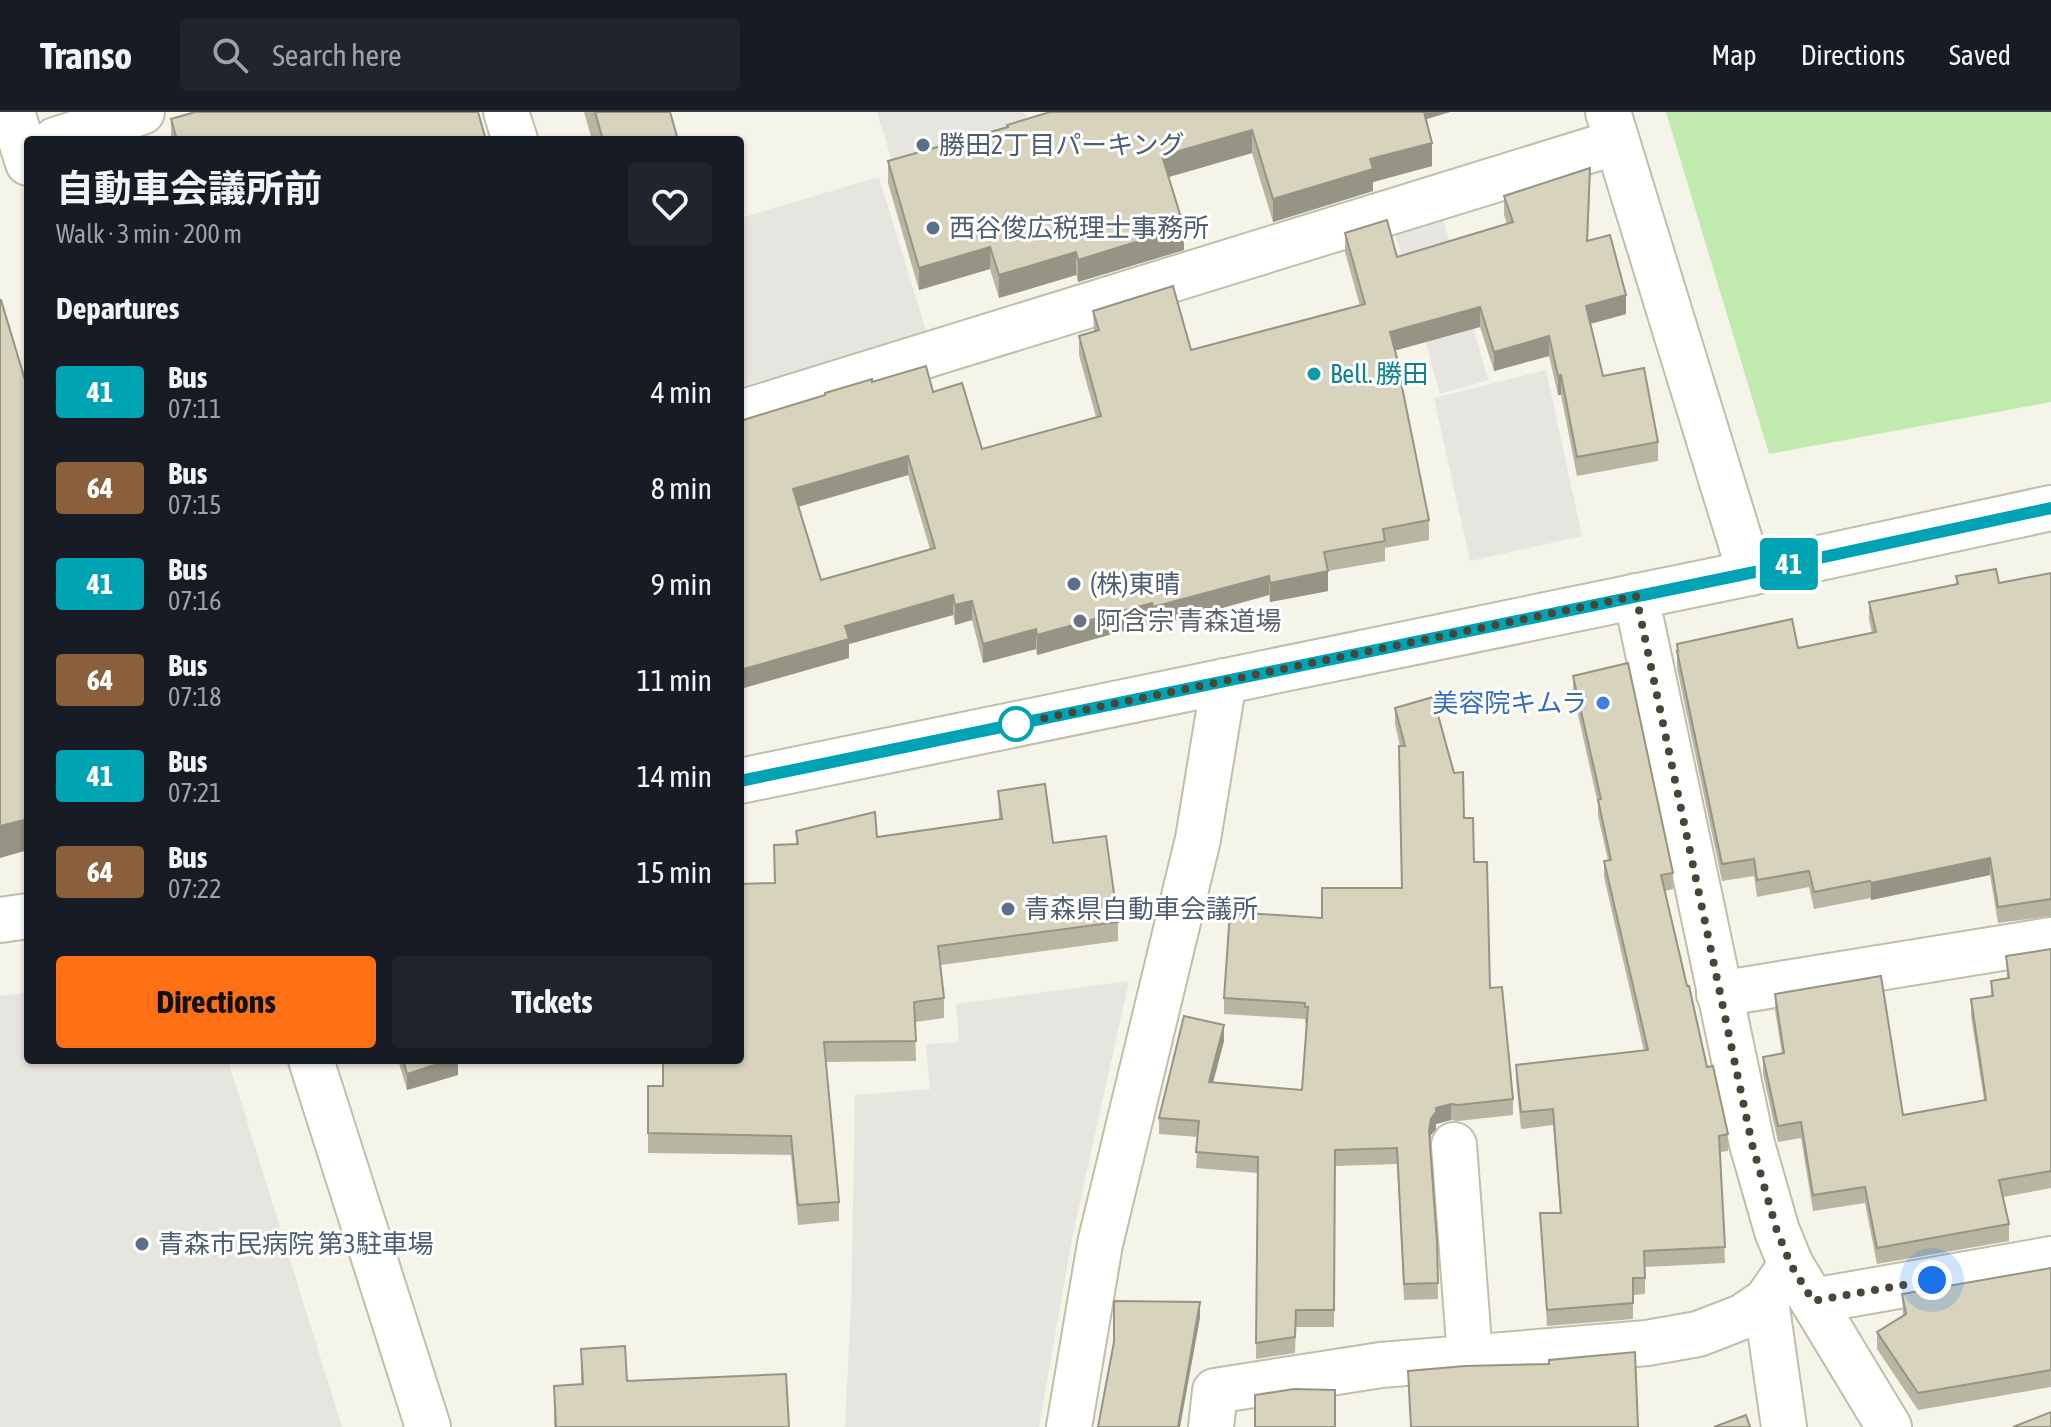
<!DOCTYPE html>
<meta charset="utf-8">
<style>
body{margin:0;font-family:"Asap Condensed","Noto Sans JP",sans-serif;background:#20242c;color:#f1f3f6;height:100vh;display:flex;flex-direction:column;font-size:30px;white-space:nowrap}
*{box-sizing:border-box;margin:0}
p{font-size:26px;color:#9ea1a6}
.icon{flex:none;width:44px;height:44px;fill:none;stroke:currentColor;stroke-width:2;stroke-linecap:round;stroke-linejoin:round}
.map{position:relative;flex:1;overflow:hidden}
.sheet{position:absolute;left:24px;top:24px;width:720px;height:928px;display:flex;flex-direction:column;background:#171b24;border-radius:8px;box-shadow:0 2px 6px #0004}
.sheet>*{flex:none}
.badge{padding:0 16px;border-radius:6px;font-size:28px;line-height:52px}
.you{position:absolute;width:40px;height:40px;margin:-20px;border:6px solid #fff;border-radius:50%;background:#1a73e8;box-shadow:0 0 0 12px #1a73e833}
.map>.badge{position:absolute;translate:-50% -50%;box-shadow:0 0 0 4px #fff}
h2{padding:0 32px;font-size:30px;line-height:72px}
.round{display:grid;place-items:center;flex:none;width:84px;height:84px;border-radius:8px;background:#20242c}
.headline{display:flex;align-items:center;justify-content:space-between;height:136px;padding:0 32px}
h1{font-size:38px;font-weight:700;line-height:60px}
.action{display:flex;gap:16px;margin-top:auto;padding:16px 32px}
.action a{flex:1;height:92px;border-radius:8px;background:#ff7015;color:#111;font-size:32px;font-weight:700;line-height:92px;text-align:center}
.action a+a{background:#20242c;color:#f1f3f6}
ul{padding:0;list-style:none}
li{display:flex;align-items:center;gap:24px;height:96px;padding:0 32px}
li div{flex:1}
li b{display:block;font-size:30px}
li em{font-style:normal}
li .badge{min-width:88px;font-weight:700;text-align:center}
header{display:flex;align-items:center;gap:48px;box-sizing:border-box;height:112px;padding:0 40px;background:#171b24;border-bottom:2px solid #363941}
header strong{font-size:38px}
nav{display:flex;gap:44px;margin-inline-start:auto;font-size:28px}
.search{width:560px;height:72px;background:#20242c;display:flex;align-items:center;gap:20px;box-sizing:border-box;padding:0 28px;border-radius:8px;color:#9ea1a6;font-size:30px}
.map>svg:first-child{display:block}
.green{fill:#c1eaaf}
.parking{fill:#e6e5e0}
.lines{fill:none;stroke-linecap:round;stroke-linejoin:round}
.minor-casing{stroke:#c1beaa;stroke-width:48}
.minor{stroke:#fff;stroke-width:44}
.wall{fill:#b9b5a3;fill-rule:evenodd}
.shaded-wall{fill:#969484}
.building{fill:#d7d3bd;stroke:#969484;stroke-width:2;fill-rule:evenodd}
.line-casing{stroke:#fff;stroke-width:18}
.line{stroke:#00a3b4;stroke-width:12}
.walk{stroke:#484636;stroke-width:8;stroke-dasharray:0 14.4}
.service-dot{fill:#5c6f8a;stroke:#fff;stroke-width:3}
.culture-dot{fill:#0f9aa8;stroke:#fff;stroke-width:3}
.worship-dot{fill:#6b7280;stroke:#fff;stroke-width:3}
.shop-dot{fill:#3f7fe0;stroke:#fff;stroke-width:3}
.stop-dot{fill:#fff;stroke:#00a3b4;stroke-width:4}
.labels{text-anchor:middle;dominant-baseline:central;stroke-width:6;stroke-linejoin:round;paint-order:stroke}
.service-label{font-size:26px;fill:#4e5e75;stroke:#fff;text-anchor:start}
.culture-label{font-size:26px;fill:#0d838f;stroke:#fff;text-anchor:start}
.worship-label{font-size:26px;fill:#5b616d;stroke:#fff;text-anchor:start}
.shop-label{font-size:26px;fill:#366cbe;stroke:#fff;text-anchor:end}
</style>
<header>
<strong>Transo</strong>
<div class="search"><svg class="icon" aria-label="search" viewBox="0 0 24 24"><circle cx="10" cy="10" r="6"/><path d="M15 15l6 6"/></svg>Search here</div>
<nav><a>Map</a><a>Directions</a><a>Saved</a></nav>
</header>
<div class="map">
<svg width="2051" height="1315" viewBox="0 0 2051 1315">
<rect width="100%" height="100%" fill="#f5f4e8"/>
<!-- green -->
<path class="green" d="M 1666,0 L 2051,0 L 2051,290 L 1769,342 Z"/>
<!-- parking -->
<g class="parking">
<path d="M 877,0 L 1024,0 L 1028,12 L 893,53 Z"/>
<path d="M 879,65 L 926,219 L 740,275 L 740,106 Z"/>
<path d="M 1442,104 L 1488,268 L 1440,282 L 1394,117 Z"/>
<path d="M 1546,258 L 1582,424 L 1470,449 L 1434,286 Z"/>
<path d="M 1129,869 L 1072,1126 L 1039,1315 L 845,1315 L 851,1195 L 855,983 L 930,977 L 926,932 L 959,930 L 956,892 Z"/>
<path d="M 28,880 L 28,948 L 228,948 L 342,1315 L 0,1315 L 0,884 Z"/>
</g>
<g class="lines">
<defs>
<g id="minor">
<path d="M 12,0 L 28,51"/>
<path d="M 506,0 L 515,28"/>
<path d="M 1608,0 L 1750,461"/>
<path d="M 55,28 L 142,0"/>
<path d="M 740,301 L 1617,30"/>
<path d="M 1636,484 L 1752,1032 L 1777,1119 L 1791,1153 L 1889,1315"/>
<path d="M 740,669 L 1750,461 L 2051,396"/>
<path d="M 0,808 L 28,804"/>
<path d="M 1719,882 L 2051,828"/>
<path d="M 311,948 L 428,1315"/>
<path d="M 1454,1033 L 1470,1245"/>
<path d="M 1766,1189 L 1784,1315"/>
<path d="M 1813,1189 L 2051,1147"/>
<path d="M 1069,1315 L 1100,1132 L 1198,727 L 1224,569"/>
<path d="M 1211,1315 L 1215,1279 L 1381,1253 L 1647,1231 L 1698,1222 L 1742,1205 L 1766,1189 L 1791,1153"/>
</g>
</defs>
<!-- minor casing -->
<use href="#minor" class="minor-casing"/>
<!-- minor -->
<use href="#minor" class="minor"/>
</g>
<!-- wall -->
<g class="wall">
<path d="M 584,0 L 670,0 L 678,28 L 592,28 Z"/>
<path d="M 1049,0 L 1450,0 L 1426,7 L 1432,54 L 1373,70 L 1373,79 L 1273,110 L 1252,41 L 1168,65 L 1184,138 L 1078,170 L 1076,163 L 999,186 L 990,157 L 919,178 L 888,71 L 888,49 L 1007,16 Z"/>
<path d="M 171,7 L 486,28 L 172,28 L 171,24 Z"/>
<path d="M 1590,76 L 1588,129 L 1626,202 L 1590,212 L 1603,264 L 1658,330 L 1658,349 L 1577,364 L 1561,283 L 1558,283 L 1549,244 L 1494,259 L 1480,215 L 1395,238 L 1429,408 L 1429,428 L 1385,436 L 1385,449 L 1328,459 L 1328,479 L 1270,490 L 1269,483 L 1153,515 L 1152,511 L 1037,543 L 1036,537 L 983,551 L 972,508 L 955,513 L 953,503 L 849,532 L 849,546 L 740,577 L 740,309 L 872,270 L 933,280 L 982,337 L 1096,305 L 1079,243 L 1079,224 L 1094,220 L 1093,199 L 1191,238 L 1360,194 L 1345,140 L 1345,121 L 1397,145 L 1507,112 L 1504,103 L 1504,84 ZM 908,363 L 930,437 L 821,468 L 798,395 Z"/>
<path d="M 2051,461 L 2051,804 L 1998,811 L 1990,763 L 1871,788 L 1870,786 L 1814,797 L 1809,775 L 1757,785 L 1754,764 L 1722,769 L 1677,556 L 1677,532 L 1798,536 L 1872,521 L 1869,507 L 1869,490 L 1956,472 L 1956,464 L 1999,471 Z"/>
<path d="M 1573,564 L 1673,761 L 1673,777 L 1665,779 L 1707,955 L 1728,1022 L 1728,1039 L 1720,1040 L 1725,1151 L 1645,1155 L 1645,1182 L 1633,1183 L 1633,1207 L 1547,1214 L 1540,1101 L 1560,1101 L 1553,1013 L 1521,1017 L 1516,969 L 1516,953 L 1644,939 L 1604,765 L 1604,749 L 1608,748 L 1598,704 L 1598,692 L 1573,580 Z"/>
<path d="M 1395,596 L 1464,706 L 1474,750 L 1490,876 L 1513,987 L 1513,1003 L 1458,1009 L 1451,1008 L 1436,1012 L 1436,1017 L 1431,1023 L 1430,1030 L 1437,1130 L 1438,1187 L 1404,1188 L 1397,1052 L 1335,1054 L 1334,1215 L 1296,1215 L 1295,1241 L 1256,1247 L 1258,1061 L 1196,1056 L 1198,1025 L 1159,1022 L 1159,1006 L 1224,929 L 1213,970 L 1302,978 L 1306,911 L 1305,911 L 1305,907 L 1224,902 L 1224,886 L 1322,806 L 1402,776 L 1400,634 L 1395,612 Z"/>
<path d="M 998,679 L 1053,731 L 1118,810 L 1118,829 L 941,853 L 944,886 L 944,906 L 915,910 L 916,949 L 826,950 L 839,1090 L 839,1109 L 798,1113 L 791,1043 L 648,1041 L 648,974 L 663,974 L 774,771 L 774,733 L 796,732 L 796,719 L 877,725 L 999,707 Z"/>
<path d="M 2051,837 L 2051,1076 L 2003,1085 L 2009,1112 L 2009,1129 L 1877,1152 L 1865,1091 L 1813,1099 L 1801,1026 L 1778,1030 L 1763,962 L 1763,945 L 1782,942 L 1775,898 L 1775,882 L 1903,1003 L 1984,988 L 1971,904 L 1971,887 L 1991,885 L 1991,869 L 2007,867 L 2006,844 Z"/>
<path d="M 398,948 L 458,948 L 458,963 L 407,978 Z"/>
<path d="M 2051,1156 L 2051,1275 L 1918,1298 L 1877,1237 L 1877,1220 L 1903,1203 L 1902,1182 Z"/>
<path d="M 581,1237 L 627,1269 L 789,1315 L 554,1315 L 554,1274 L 581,1272 Z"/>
</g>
<!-- shaded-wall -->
<g class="shaded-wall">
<path d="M 1420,0 L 1450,0 L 1420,9 Z"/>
<path d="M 1252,18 L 1252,41 L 1162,67 L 1162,44 Z"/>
<path d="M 1432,31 L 1432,54 L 1373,70 L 1373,79 L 1273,110 L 1273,87 L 1370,47 Z"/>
<path d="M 1184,115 L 1184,138 L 1078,170 L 1078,148 Z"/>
<path d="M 990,135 L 990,157 L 919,178 L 919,156 Z"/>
<path d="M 1076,140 L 1076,163 L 999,186 L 999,163 Z"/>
<path d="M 1626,183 L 1626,202 L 1586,213 L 1586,194 Z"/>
<path d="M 1480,195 L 1480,215 L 1390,240 L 1390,220 Z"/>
<path d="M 1549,224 L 1549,244 L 1494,259 L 1494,240 Z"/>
<path d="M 1561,263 L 1561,283 L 1558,283 L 1558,264 Z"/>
<path d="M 908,344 L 908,363 L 793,396 L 793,377 Z"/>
<path d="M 1328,459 L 1328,479 L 1270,490 L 1270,471 Z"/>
<path d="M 1269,464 L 1269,483 L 1153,515 L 1153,495 Z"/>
<path d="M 953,483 L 953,503 L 849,532 L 849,546 L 740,577 L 740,558 L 845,514 Z"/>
<path d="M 972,489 L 972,508 L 955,513 L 955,493 Z"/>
<path d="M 1152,491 L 1152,511 L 1037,543 L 1037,523 Z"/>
<path d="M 1036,517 L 1036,537 L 983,551 L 983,532 Z"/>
<path d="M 28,707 L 28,738 L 0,746 L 0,714 Z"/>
<path d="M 1990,746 L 1990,763 L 1871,788 L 1871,771 Z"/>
<path d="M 1224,913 L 1224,929 L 1209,986 L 1209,970 Z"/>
<path d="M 450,948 L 458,948 L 458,963 L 407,978 L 407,962 Z"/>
<path d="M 1451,992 L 1451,1008 L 1436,1012 L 1436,1017 L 1431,1023 L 1429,1035 L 1429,1019 L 1431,1007 L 1436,996 Z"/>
<path d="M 1200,1190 L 1200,1206 L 1180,1315 L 1178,1315 Z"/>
</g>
<!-- building -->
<g class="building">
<path d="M 195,0 L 478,0 L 486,28 L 177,28 L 171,7 Z"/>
<path d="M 595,0 L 670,0 L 678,28 L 603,28 Z"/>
<path d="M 1050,0 L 1424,0 L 1432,31 L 1370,47 L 1373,57 L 1273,87 L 1252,18 L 1162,44 L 1184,115 L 1078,148 L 1076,140 L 999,163 L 990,135 L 919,156 L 888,49 L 1008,15 L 1007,13 Z"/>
<path d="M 1590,56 L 1587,129 L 1610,123 L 1626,183 L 1586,194 L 1603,264 L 1644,256 L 1658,330 L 1577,345 L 1561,263 L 1558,264 L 1549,224 L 1494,240 L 1480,195 L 1390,220 L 1403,269 L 1401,270 L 1429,408 L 1383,417 L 1385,429 L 1324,440 L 1328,459 L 1270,471 L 1269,464 L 1153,495 L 1152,491 L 1037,523 L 1036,517 L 983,532 L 972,489 L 955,493 L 953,483 L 845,514 L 849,527 L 740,558 L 740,309 L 825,283 L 825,281 L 872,267 L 872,270 L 926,254 L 933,280 L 962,271 L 982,337 L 1101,304 L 1079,224 L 1099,218 L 1093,199 L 1173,174 L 1191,238 L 1365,192 L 1345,121 L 1387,108 L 1397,145 L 1513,110 L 1504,84 ZM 908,344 L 935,436 L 821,468 L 793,377 Z"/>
<path d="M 0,188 L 1,188 L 28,278 L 28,707 L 0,714 Z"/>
<path d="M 1996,457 L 1999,471 L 2051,461 L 2051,787 L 1998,795 L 1990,746 L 1871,771 L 1870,769 L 1814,780 L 1809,759 L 1757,768 L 1754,747 L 1722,752 L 1677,539 L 1678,539 L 1677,532 L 1792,507 L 1798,536 L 1876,520 L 1869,490 L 1958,472 L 1956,464 Z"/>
<path d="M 1628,551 L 1673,761 L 1661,763 L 1687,874 L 1689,874 L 1707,955 L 1713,954 L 1728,1022 L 1719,1024 L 1725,1135 L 1644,1139 L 1645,1166 L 1633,1166 L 1633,1191 L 1547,1198 L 1540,1101 L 1561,1101 L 1553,997 L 1521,1000 L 1516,953 L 1648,938 L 1604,749 L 1611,748 L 1598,688 L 1601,687 L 1573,564 Z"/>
<path d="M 1433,585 L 1454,661 L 1463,660 L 1464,706 L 1473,706 L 1474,750 L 1487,750 L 1490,876 L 1502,875 L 1513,987 L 1458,993 L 1451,992 L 1436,996 L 1436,1000 L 1431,1007 L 1429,1019 L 1437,1130 L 1438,1171 L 1404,1172 L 1397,1036 L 1335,1038 L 1334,1198 L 1296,1198 L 1295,1225 L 1256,1231 L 1258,1045 L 1196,1040 L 1199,1009 L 1159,1006 L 1184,904 L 1224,913 L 1209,970 L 1302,978 L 1308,895 L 1305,895 L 1305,891 L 1224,886 L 1230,800 L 1322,806 L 1322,776 L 1402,776 L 1399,634 L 1405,634 L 1395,596 Z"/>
<path d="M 1045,672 L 1053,731 L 1106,724 L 1118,810 L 938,834 L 944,886 L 914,890 L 916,929 L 824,930 L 839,1090 L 798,1093 L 791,1024 L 648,1021 L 648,974 L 663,974 L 663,948 L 740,948 L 740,772 L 775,771 L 774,733 L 798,732 L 796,719 L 875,700 L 877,725 L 1002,707 L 998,679 Z"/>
<path d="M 2051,837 L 2051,1059 L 1999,1068 L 2009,1112 L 1877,1136 L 1865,1075 L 1813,1083 L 1801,1010 L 1778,1014 L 1763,945 L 1784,941 L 1775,882 L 1881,864 L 1903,1003 L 1986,988 L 1971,887 L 1993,884 L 1991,869 L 2009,866 L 2006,844 Z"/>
<path d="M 403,948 L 450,948 L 407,962 Z"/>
<path d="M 2051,1156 L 2051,1258 L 1918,1281 L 1877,1220 L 1906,1202 L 1902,1182 Z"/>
<path d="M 1114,1189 L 1200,1190 L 1178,1315 L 1098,1315 L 1114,1230 Z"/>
<path d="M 625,1234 L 627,1269 L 786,1262 L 789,1315 L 556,1315 L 554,1274 L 583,1272 L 581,1237 Z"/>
<path d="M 1635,1240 L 1638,1315 L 1411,1315 L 1408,1259 L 1465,1254 L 1549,1252 L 1549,1248 Z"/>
<path d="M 1294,1277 L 1335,1278 L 1335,1315 L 1255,1315 L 1255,1283 Z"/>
<path d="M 2051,1300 L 2051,1315 L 2013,1315 Z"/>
<path d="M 1746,1303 L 1750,1315 L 1714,1315 Z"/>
</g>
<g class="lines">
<defs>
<path id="line" d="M 740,669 L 1750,461 L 2051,396"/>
</defs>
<!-- line casing -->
<use href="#line" class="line-casing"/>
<!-- line -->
<use href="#line" class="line"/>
<!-- walk -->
<path class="walk" d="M 1016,612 L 1636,484 L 1752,1032 L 1777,1119 L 1791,1153 L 1813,1189 L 1932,1168"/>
</g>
<!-- markers -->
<g class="service-dot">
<circle cx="923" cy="33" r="8"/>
<circle cx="933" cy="116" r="8"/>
<circle cx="1074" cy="472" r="8"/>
<circle cx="1008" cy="797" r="8"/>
<circle cx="142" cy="1132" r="8"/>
</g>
<circle class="culture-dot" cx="1314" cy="262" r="8"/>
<circle class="worship-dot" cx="1080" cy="509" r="8"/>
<circle class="shop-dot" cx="1603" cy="591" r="8"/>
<circle class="stop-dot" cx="1016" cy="612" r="16"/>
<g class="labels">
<!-- service labels -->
<g class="service-label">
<text x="939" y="33">勝田2丁目パーキング</text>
<text x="949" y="116">西谷俊広税理士事務所</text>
<text x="1090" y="472">(株)東晴</text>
<text x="1024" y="797">青森県自動車会議所</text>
<text x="158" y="1132">青森市民病院 第3駐車場</text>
</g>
<!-- culture labels -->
<g class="culture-label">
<text x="1330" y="262">Bell. 勝田</text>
</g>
<!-- worship labels -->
<g class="worship-label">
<text x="1096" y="509">阿含宗 青森道場</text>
</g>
<!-- shop labels -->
<g class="shop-label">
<text x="1587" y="591">美容院キムラ</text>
</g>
</g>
</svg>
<div class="you" style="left:1932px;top:1168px"></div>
<b class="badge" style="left:1789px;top:452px;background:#00a3b4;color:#fff">41</b>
<section class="sheet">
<div class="headline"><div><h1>自動車会議所前</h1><p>Walk · 3 min · 200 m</p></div><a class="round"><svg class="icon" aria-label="heart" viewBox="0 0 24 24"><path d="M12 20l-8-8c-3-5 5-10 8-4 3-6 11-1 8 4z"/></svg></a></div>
<h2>Departures</h2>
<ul>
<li><span class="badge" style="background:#00a3b4;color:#fff">41</span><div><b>Bus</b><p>07:11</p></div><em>4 min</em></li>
<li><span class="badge" style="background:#8b5e3c;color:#fff">64</span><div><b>Bus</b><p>07:15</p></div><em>8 min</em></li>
<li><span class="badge" style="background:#00a3b4;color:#fff">41</span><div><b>Bus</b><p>07:16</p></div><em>9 min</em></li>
<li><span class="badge" style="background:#8b5e3c;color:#fff">64</span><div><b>Bus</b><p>07:18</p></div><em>11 min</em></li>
<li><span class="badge" style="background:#00a3b4;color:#fff">41</span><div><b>Bus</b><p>07:21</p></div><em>14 min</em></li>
<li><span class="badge" style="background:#8b5e3c;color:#fff">64</span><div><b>Bus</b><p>07:22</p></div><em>15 min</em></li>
</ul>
<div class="action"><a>Directions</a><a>Tickets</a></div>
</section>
</div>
